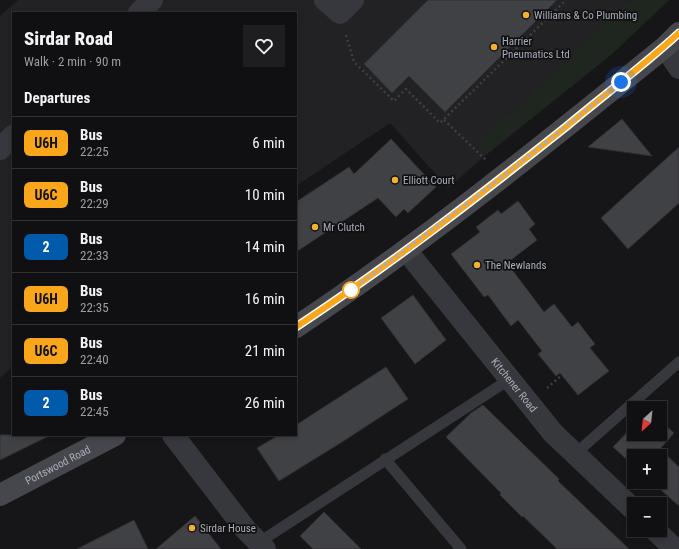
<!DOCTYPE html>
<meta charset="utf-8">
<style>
body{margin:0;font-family:"Roboto Condensed",sans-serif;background:#1e1e20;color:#f1f3f6;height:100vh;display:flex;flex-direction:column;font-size:15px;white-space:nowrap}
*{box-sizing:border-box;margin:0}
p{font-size:13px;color:#9c9d9f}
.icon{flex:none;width:22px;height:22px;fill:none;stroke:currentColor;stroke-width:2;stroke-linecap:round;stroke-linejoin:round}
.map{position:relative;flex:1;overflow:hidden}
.side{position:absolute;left:12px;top:12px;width:285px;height:424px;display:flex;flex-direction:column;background:#101012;border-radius:0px;box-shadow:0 2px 6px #0003,0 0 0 1px #303032}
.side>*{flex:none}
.badge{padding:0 8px;border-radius:6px;font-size:14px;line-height:26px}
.needle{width:26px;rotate:207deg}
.fabs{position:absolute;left:627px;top:401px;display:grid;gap:8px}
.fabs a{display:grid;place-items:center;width:40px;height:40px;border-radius:0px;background:#101012;box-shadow:0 2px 6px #0003,0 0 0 1px #303032;font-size:20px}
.you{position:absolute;width:20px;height:20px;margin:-10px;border:3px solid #fff;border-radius:50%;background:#1a73e8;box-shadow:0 0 0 6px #1a73e833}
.map>.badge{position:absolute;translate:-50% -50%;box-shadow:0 0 0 2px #fff}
h2{padding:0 12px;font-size:15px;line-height:36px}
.round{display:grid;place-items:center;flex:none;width:42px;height:42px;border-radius:0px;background:#1e1e20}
.summary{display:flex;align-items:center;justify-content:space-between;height:68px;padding:0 12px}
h1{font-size:19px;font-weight:800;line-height:30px}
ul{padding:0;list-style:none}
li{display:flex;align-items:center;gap:12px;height:52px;padding:0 12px;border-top:1px solid #303032}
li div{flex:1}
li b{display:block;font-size:15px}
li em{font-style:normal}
li .badge{min-width:44px;font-weight:700;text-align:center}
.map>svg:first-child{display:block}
.built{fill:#222225}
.green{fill:#1e261f}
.building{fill:#404145;stroke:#303034}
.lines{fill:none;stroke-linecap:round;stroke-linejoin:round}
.path{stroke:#3d3f44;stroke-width:2.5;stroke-dasharray:2 3;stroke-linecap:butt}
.lane{stroke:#37383d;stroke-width:11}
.street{stroke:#37383d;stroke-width:22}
.secondary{stroke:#45474d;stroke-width:22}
.line-casing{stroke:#fff;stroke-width:9}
.line{stroke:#faa61a;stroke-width:6}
.walk{stroke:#a8adb8;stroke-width:4;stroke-dasharray:0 7.2}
.poi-dot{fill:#f2b134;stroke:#111113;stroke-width:1.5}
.stop-dot{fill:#fff;stroke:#faa61a;stroke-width:2}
.labels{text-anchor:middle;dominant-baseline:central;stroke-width:3.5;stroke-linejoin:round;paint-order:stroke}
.poi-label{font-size:11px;fill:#a8adb8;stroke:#111113;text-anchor:start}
.street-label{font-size:11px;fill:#a8adb8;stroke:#111113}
</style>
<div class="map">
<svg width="679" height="549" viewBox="0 0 679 549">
<rect width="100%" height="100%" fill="#161618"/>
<!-- built -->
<path class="built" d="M 18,0 L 669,0 L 612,54 L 486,155 L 448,188 L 390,123 L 296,186 L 296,13 L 13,13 L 13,366 L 0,378 L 0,16 Z"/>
<!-- green -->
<path class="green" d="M 632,0 L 669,0 L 612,54 L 486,155 L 477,147 L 493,124 L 525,106 L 535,87 L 565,64 L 615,14 Z"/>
<!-- building -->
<g class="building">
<path d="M 428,0 L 557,0 L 445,112 L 409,76 L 392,93 L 364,64 Z"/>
<path d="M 622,119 L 652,156 L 588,147 Z"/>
<path d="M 391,139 L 436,187 L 408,213 L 404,209 L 396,217 L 378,198 L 296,252 L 296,202 L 349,167 L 354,174 Z"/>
<path d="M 679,147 L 679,203 L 628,249 L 601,218 Z"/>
<path d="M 518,201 L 535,224 L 529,229 L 537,240 L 507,263 L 544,312 L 554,304 L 572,327 L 578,322 L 595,344 L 590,348 L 609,371 L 578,395 L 560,373 L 556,376 L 538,354 L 542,351 L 518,320 L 511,326 L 488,295 L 484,297 L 451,254 L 480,232 L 476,227 L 498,210 L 501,214 Z"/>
<path d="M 413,295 L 446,340 L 415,364 L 381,318 Z"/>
<path d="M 386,367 L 408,399 L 342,442 L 279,481 L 257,448 L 279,435 L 296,435 L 296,425 Z"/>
<path d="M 483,405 L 559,479 L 558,481 L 629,549 L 557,549 L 523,516 L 522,517 L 500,495 L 501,493 L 446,437 L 471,413 Z"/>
<path d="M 660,420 L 674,433 L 660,449 L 679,467 L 679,506 L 652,482 L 660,482 L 660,456 L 634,456 L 634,466 L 613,447 L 634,425 L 634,434 L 660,434 Z"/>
<path d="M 0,435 L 51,435 L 0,460 Z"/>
<path d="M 324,512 L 361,549 L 313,549 L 300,536 Z"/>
<path d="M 195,516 L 221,549 L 156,549 Z"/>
<path d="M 134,520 L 148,549 L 77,549 Z"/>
</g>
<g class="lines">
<!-- path -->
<g class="path">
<path d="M 346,35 L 354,62 L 394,101 L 406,89 L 440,123 L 566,0"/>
<path d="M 444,120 L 486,160"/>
<path d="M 547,388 L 562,375"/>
</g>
<!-- lane -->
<g class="lane">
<path d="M 575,454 L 679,362"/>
<path d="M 385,459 L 461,549"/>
<path d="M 258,543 L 510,379"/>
</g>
<!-- street -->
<g class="street">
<path d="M 325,0 L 340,13 L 353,0"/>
<path d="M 139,13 L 152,0"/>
<path d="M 665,47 L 679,68"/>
<path d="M 0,149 L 13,136"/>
<path id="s1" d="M 406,250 L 553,433 L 634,510"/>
<path d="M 173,435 L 246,530 L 265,549"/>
<path d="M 655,530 L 675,549"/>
</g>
<!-- secondary -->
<g class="secondary">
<path d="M 296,327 C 425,241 545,144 665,47 L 679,33"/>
<path id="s2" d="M 0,495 L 115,435"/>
</g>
</g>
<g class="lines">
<defs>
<path id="line" d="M 296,327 C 390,265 479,196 567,126 C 604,95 643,66 679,33"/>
</defs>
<!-- line casing -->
<use href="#line" class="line-casing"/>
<!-- line -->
<use href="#line" class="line"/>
<!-- walk -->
<path class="walk" d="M 351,290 L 502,177 L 621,82"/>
</g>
<!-- markers -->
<g class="poi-dot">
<circle cx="526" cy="15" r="4"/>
<circle cx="494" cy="47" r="4"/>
<circle cx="395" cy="180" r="4"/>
<circle cx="315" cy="227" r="4"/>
<circle cx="477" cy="265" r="4"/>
<circle cx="192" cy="528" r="4"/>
</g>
<circle class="stop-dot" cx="351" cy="290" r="8"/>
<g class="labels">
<!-- poi labels -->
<g class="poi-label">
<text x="534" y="15">Williams &amp; Co Plumbing</text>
<text x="502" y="41">Harrier<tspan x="502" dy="13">Pneumatics Ltd</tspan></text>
<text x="403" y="180">Elliott Court</text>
<text x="323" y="227">Mr Clutch</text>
<text x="485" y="265">The Newlands</text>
<text x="200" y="528">Sirdar House</text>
</g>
<!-- street labels -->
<g class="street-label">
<text stroke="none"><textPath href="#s1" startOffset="173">Kitchener Road</textPath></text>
<text stroke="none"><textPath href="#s2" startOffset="65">Portswood Road</textPath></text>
</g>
</g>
</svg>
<div class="fabs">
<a><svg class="needle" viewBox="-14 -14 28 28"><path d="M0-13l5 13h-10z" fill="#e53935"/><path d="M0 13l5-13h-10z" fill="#9c9d9f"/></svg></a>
<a>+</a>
<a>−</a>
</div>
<div class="you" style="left:621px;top:82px"></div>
<section class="side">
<div class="summary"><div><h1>Sirdar Road</h1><p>Walk · 2 min · 90 m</p></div><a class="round"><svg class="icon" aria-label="heart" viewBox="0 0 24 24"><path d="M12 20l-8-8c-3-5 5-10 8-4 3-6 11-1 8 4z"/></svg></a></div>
<h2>Departures</h2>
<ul>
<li><span class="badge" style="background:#faa61a;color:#111">U6H</span><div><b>Bus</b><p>22:25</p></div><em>6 min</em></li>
<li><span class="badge" style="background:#faa61a;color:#111">U6C</span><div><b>Bus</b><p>22:29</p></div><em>10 min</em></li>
<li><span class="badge" style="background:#025aaa;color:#fff">2</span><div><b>Bus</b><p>22:33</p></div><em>14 min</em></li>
<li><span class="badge" style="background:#faa61a;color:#111">U6H</span><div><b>Bus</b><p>22:35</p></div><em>16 min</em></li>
<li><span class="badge" style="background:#faa61a;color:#111">U6C</span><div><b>Bus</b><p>22:40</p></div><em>21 min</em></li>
<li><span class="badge" style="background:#025aaa;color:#fff">2</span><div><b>Bus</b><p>22:45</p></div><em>26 min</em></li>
</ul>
</section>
</div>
